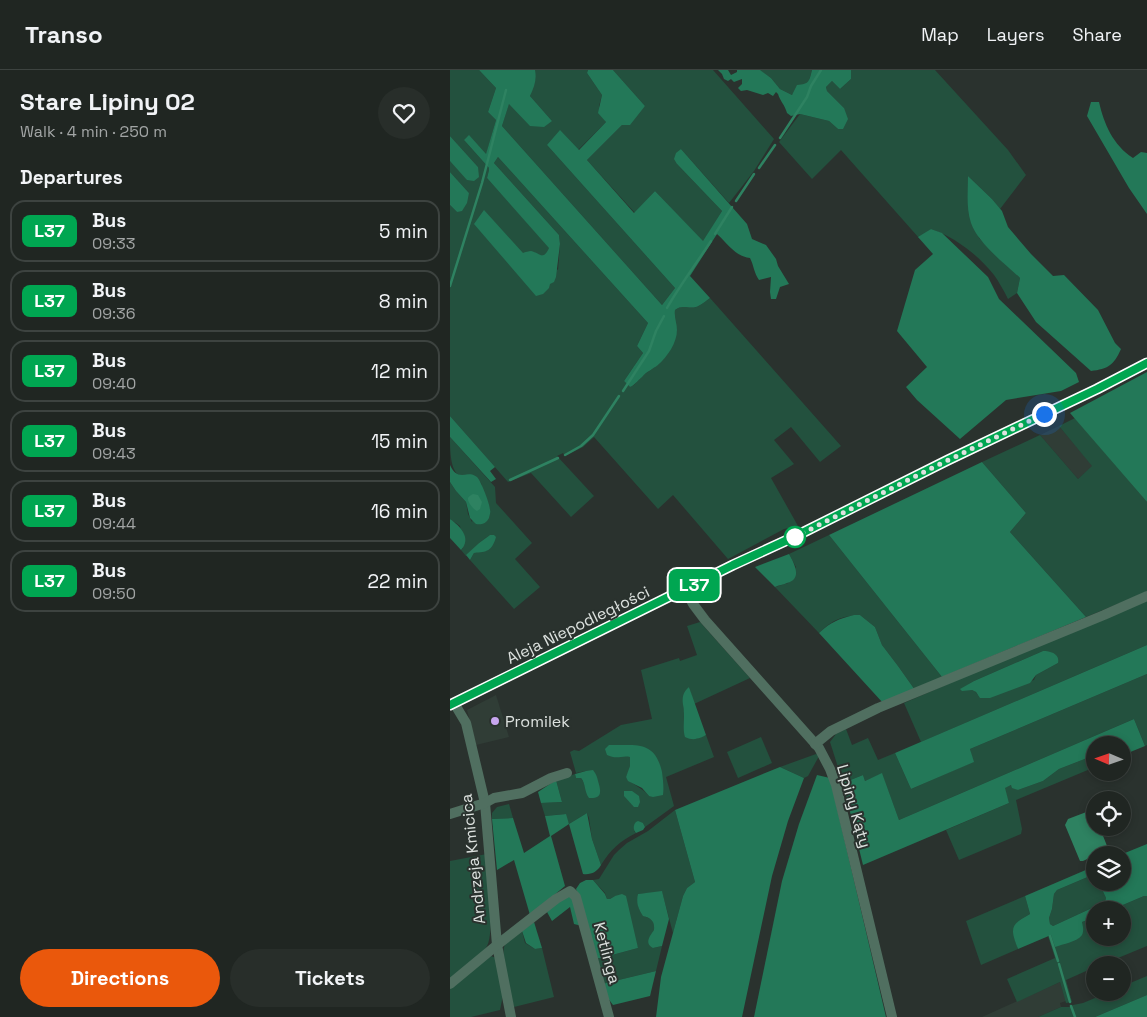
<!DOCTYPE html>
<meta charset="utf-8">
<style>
body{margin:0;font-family:"Space Grotesk",sans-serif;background:#282e2a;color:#f1f3f6;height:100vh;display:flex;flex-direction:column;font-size:19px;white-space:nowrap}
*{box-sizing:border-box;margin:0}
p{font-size:16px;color:#a2a5a5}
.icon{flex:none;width:28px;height:28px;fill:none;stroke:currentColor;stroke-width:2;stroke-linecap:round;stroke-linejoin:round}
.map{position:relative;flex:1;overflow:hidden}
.side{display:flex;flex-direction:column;background:#202622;width:450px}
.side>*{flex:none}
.badge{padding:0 10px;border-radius:8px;font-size:18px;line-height:32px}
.needle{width:32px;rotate:272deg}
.tools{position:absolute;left:636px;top:666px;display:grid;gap:10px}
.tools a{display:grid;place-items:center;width:45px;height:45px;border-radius:50%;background:#202622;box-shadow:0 2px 8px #0003,0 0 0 1px #3d4340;font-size:25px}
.you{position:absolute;width:25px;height:25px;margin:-12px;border:4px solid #fff;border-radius:50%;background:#1a73e8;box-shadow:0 0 0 8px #1a73e833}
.map>.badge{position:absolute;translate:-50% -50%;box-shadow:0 0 0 2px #fff}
h2{padding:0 20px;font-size:19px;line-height:45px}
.round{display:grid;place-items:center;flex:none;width:52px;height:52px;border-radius:26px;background:#282e2a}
.summary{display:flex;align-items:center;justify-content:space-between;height:85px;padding:0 20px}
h1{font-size:24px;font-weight:700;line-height:38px}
.action{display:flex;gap:10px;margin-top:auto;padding:10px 20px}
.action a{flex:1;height:58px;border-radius:30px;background:#ea580c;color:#fff;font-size:20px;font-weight:700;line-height:58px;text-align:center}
.action a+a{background:#282e2a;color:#f1f3f6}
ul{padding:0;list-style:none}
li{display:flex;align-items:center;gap:15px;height:62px;margin:0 10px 8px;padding:0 10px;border:2px solid #3d4340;border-radius:15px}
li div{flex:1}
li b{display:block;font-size:19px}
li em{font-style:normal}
li .badge{min-width:55px;font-weight:700;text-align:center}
header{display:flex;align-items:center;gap:30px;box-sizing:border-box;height:70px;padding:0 25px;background:#202622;border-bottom:1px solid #3d4340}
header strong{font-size:24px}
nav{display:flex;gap:28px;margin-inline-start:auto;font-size:18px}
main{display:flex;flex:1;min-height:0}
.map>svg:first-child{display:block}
.built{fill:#303d36}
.green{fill:#23513e;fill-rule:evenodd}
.forest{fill:#237858}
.water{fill:#2e8261}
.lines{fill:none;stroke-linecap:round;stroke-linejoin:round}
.stream{stroke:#2e8261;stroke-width:2.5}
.minor{stroke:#506f60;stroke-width:10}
.line-casing{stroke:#fff;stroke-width:11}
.line{stroke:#00a651;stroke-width:8}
.walk{stroke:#dde2df;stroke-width:5;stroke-dasharray:0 9}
.stop-dot{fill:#fff;stroke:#00a651;stroke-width:2.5}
.poi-dot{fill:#c7a6ef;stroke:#2a322e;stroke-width:2}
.labels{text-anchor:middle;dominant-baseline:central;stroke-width:4;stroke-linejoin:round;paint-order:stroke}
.street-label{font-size:16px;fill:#dde2df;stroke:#2a322e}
.poi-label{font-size:16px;fill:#dde2df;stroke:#2a322e;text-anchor:start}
</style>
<header>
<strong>Transo</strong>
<nav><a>Map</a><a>Layers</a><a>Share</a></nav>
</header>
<main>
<section class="side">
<div class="summary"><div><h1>Stare Lipiny 02</h1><p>Walk · 4 min · 250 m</p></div><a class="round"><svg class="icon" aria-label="heart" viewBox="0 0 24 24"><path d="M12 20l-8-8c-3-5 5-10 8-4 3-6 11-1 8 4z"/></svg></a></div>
<h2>Departures</h2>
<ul>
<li><span class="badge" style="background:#00a651;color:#fff">L37</span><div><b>Bus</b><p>09:33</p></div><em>5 min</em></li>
<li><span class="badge" style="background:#00a651;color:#fff">L37</span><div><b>Bus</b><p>09:36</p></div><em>8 min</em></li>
<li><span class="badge" style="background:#00a651;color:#fff">L37</span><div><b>Bus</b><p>09:40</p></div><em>12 min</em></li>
<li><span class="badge" style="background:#00a651;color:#fff">L37</span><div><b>Bus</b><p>09:43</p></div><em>15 min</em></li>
<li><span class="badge" style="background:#00a651;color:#fff">L37</span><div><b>Bus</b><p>09:44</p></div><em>16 min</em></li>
<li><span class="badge" style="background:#00a651;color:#fff">L37</span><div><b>Bus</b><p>09:50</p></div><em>22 min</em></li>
</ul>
<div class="action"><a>Directions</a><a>Tickets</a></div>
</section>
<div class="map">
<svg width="697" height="947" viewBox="0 0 697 947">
<rect width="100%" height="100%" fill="#2a322e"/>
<!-- built -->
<g class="built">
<path d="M 609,356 L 643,396 L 628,409 L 590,365 Z"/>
<path d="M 46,625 L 59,667 L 26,675 L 17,640 Z"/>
<path d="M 610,912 L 616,931 L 610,933 L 611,937 L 588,947 L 532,947 Z"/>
</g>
<!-- green -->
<g class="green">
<path d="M 0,0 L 29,0 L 46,18 L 38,42 L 46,50 L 36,85 L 14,70 L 39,98 L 39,100 L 37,108 L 100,178 C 95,188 91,187 83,182 L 108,200 L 110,174 L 109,165 L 44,93 L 48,87 L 198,253 L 187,276 L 193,283 L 174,311 L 180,317 L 184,315 L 192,306 L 209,294 L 227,261 L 224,248 L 225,240 C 233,234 237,239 246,237 C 250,236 256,231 260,228 L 391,376 L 370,392 L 341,357 L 324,370 L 344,394 L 321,408 L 348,456 L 334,459 L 278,489 L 223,425 L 208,439 L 144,367 L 133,377 L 115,386 L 113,383 L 107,386 L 144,426 L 121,447 L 81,403 L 58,412 L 0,346 L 0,135 L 7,142 L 19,123 L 0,102 L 0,85 L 0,91 L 28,97 L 0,66 Z"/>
<path d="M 84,0 L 138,0 L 137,3 L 152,25 L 149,36 L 156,52 L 128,80 L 97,75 L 225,218 L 212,235 L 52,56 L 59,33 L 102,51 L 80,26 Z"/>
<path d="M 163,0 L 263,0 L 324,69 L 304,101 L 279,133 L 231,79 L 227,94 L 272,141 L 253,172 L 205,121 L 185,143 L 137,90 L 172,55 L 175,54 L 195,36 Z"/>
<path d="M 309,0 L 362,0 L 359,11 L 342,25 L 330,19 L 321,8 Z"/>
<path d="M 401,0 L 485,0 L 558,80 L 576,105 L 550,139 L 542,129 L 518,106 L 529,168 L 570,208 L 567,223 L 558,229 C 554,221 549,212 544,205 C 527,184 506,168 481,159 L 469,168 L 391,80 L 362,109 L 329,72 L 350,44 L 379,51 L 388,59 L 394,38 L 377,21 L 376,17 L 382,11 L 390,19 L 401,9 Z"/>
<path d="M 625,348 L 697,432 L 697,521 L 682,528 L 636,547 L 560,462 L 576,443 L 532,392 L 590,365 L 628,409 L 642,396 L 609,356 Z"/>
<path d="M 0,367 L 45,417 L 46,433 L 82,473 L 65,489 L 90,517 L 64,539 L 20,490 L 24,483 L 27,483 L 40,465 L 29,473 L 16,486 L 11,480 L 13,478 L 10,456 L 0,449 L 0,412 L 6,421 L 16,432 L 18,444 L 22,452 L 33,420 L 31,413 C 27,411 22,406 17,405 C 14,404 11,405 9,405 C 0,400 0,378 0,367 Z"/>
<path d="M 379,465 L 492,607 L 465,620 L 448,596 L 432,575 L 425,557 L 410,545 C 391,546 383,550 369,563 L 325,517 L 338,513 L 346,497 L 339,484 Z"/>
<path d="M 697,528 L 697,575 L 471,672 L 454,633 ZM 593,581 L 608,593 L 586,605 L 584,610 L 528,625 C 524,618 518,620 511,619 L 524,611 Z"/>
<path d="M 250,552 L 300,608 L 244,634 L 239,617 L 233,636 L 235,646 L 246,669 L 256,665 L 264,687 L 216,707 L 224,736 L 195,757 L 193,753 L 184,761 L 186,763 C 169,772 161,779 151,795 L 142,769 L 139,748 L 137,743 L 119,754 L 115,744 L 95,746 L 91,733 L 112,732 L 106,710 L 125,704 L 126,708 L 131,708 L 134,713 L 136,701 L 126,703 L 120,682 L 124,680 L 129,681 L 171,655 L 202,649 L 191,600 L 229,588 L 230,591 L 247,585 L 237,556 ZM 177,686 L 210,694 L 199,726 C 192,717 183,716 176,707 C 180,700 181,695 180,687 Z"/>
<path d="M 697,604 L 697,675 L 695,676 L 684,649 L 449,750 L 432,704 L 415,711 L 413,705 L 393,713 L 380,672 L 386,664 L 396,659 L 402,675 L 418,668 L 428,690 L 445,683 L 461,719 L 523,692 L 520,679 Z"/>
<path d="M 311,667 L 322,693 L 288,708 L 277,682 Z"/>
<path d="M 366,684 L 368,685 L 368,688 L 358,706 L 354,708 L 330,697 Z"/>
<path d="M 645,685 L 645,697 L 566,730 L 572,759 L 571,764 L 509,790 L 496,760 L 559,733 L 554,718 L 561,715 L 568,720 L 593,711 L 609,699 Z"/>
<path d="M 59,734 L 63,748 L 42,749 L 42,743 L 47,737 Z"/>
<path d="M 225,740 L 245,812 L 237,818 L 233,826 L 223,863 L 212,822 L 188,824 C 188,832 187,842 195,846 C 199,849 202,848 204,854 C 205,856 203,873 203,878 L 212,876 L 206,901 L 152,914 L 145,888 L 151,888 L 188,878 L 165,826 L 160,829 L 157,829 L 155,823 L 143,810 L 149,809 L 164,785 L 169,780 L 177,773 L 198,761 Z"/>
<path d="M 37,784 C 38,801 45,863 37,876 C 30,889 11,900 0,909 L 0,791 Z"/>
<path d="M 640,806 L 645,807 L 645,812 L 649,813 L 656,828 L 655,832 L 603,856 L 600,854 L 599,848 L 602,839 L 604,824 L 607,820 Z"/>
<path d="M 575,826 L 580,844 C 561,854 561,860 568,879 L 531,895 L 516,851 Z"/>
<path d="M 694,826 L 697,826 L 697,876 L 651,895 L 645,895 L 645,897 L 616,910 L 622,932 L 616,933 L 610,912 L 567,932 L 557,909 L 605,888 L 598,866 L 601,865 L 627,869 C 633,864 633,860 632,852 L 645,847 L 645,868 L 672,868 L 672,840 L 661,840 Z"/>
<path d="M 72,861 L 75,873 L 85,879 L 92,878 L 104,927 L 64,937 C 61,925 51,887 54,877 C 57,870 66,865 72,861 Z"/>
<path d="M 41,886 L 46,888 L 53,925 L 50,940 L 21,947 L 0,947 L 0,917 Z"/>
<path d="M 697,906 L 697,925 L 645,947 L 588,947 L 611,937 L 620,937 L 623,935 L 633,933 L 657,923 L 672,922 L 673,916 Z"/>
</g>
<!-- forest -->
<g class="forest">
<path d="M 29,0 L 85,0 C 87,10 84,17 80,26 L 102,51 L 94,57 L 80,56 L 59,34 L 52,56 L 212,235 L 225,218 L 97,75 L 110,60 L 129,80 L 156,52 L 148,43 L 152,25 L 137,3 L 138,0 L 163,0 L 195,36 L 180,55 L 172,55 L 137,90 L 184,143 L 205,121 L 253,171 L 272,141 L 227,94 L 224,89 L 226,83 L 231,79 L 297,154 L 302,169 L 316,175 L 326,189 L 328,196 L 339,214 L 330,217 L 326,229 L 321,229 L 320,222 L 321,207 L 309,210 C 304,203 304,196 300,188 C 285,186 278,174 267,164 L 240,206 L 260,228 C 256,231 250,236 246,237 C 237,239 233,234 225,240 C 224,248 227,253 227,260 C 227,273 217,287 208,295 C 203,299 196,302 192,307 C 187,311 185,315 180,317 L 174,311 L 193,283 L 187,276 L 198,253 L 48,87 L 44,93 L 109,165 L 110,174 L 106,207 L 104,212 L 100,214 L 99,218 L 93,224 L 86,226 L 24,154 L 34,140 L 73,183 C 75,182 79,181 81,181 C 90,183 93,191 99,178 L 37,108 L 39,100 L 39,98 L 14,70 L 19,65 L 36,84 L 46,50 L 38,42 L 46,18 Z"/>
<path d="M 268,0 L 278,0 L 281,5 L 287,2 L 287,0 L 310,0 L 321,8 L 330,19 L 342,25 L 347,15 C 360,14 359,11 362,0 L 401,0 L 401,9 L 390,19 L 382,11 L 376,17 L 377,21 L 394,38 L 398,49 L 393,59 L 388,59 L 379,51 L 350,44 L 341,46 L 337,43 C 335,35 330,31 328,24 L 326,22 L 323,26 L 318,23 L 313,25 L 297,20 L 291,21 L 288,18 L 292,14 L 292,9 L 284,12 L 281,9 L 278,11 L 274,9 L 272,4 Z"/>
<path d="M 641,32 L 649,32 C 654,54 663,75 683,88 L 691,82 L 697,83 L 697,144 L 679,118 L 637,46 Z"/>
<path d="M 0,66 L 28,97 L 29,107 L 24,111 L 17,110 L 0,91 Z"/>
<path d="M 0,102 L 19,123 L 17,133 L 12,141 L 7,142 L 0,135 Z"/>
<path d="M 518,106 L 542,129 L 552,141 L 558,157 L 581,184 L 603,206 L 614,205 L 648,240 L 665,273 L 671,279 C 664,295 658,299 641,301 L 586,252 L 567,223 L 570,208 C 554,193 528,173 521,153 C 516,138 518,121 518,106 Z"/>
<path d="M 481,159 L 492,163 L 538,207 L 549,229 L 626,303 L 629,312 L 611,321 L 556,330 L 510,369 L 467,330 L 456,317 L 477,297 L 447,261 L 465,200 L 483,184 L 468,167 Z"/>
<path d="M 697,302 L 697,432 L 620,343 Z"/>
<path d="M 0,346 L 45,397 L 40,401 L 46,409 L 41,412 L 0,367 Z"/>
<path d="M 532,392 L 576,443 L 560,462 L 636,547 L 492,607 L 379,465 Z"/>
<path d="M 0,395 C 8,413 17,399 27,407 C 31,411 40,434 40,440 C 41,442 39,447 39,448 C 36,454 31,455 26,454 L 20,448 L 16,432 L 6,421 L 0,412 Z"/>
<path d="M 0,449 C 10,456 22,468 11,480 L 0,468 Z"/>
<path d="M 40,465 L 44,465 L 46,467 C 42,481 37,482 24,483 L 20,490 L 16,485 L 29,473 Z"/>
<path d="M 339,484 C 344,493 353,509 337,513 C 333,515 329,515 325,517 L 305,497 Z"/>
<path d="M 404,545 L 410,545 L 425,557 L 432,575 L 448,596 L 465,620 L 433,633 L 369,563 C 381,552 388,549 404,545 Z"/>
<path d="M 697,575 L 697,604 L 520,679 L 524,692 L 461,719 L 445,683 Z"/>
<path d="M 593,581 C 601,581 610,584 608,593 L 586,605 L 580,613 L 540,628 L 530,628 L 526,622 L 522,620 L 512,621 L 510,619 L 524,611 Z"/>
<path d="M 239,617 L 256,665 C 249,669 243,671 235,667 C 233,660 234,654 234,647 C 235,636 228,626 239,617 Z"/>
<path d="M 684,649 L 695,676 L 673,685 L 672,675 L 645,675 L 645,685 L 609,699 L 593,711 L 568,720 L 562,718 L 561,715 L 555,718 L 559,733 L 413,795 L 393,713 L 413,705 L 415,711 L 432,703 L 449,750 Z"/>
<path d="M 159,675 C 165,675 170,675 175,675 C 197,674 207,680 212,702 C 213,710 214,717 213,725 L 203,727 L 199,726 L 192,718 L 178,711 L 176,707 L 180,696 L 180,687 C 172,685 167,690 157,685 L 155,679 Z"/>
<path d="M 330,697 L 354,708 L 338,751 L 322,806 L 292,947 L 206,947 L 211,907 L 233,826 L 237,818 L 245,812 L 225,740 Z"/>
<path d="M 143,700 C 146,704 147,706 148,711 C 151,721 153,729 139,728 C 134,721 136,714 131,708 L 126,708 L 125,704 L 136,701 Z"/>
<path d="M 367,705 L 380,708 L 436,947 L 304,947 L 332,811 L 349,754 Z"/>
<path d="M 106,710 L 112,732 L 91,733 L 88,722 Z"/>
<path d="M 174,721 L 182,721 L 189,726 L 190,732 L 188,737 L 184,737 L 174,726 Z"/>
<path d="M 137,743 L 142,769 L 151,795 C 147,802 141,805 133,804 L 119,754 L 101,766 L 115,816 L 80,845 L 64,790 L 47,800 L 42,749 L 63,748 L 74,783 L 100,766 L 95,746 L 116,744 L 119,754 Z"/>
<path d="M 188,751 L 193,753 L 195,757 L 193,760 L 186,763 C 183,760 183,755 186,752 Z"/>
<path d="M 697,774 L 697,826 L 694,826 L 661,840 L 645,840 L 645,847 L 632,852 C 633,856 634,861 632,865 C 627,872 613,874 605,877 L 601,865 L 568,879 C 560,858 560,855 580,844 L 575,826 L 645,796 L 645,807 L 640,806 L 607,820 L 604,824 L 602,839 L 599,848 L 600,854 L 603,856 L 655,832 L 656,828 L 649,813 L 672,812 L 672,785 L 670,785 Z"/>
<path d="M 136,810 L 143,810 L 155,824 L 157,829 L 160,829 L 165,826 L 172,824 L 176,826 L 188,878 L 151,888 L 145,888 L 129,827 L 126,819 L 130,813 Z"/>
<path d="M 212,821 L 219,849 L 212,876 L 203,878 C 194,873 200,866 204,860 C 205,851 201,848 193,846 C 188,839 186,832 188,824 Z"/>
<path d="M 119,826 L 123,829 L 132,856 L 124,854 L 120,837 L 102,851 L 97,842 L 102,835 Z"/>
<path d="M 84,852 L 92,878 L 85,879 L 76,873 L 72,861 Z"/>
<path d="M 206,901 L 200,926 L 163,935 L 157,927 L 152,914 Z"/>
<path d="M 697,925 L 697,947 L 645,947 Z"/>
</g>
<!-- water -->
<g class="water">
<path d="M 23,424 L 28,425 L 32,432 L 30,439 L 27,441 C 24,440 17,432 18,428 C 19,426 21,425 23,424 Z"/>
<path d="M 639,741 L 644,743 L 645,746 L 645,758 L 650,758 L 657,776 L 657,778 L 652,782 L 633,791 L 630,791 L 615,755 L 618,749 Z"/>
</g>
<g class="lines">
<!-- stream -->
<g class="stream">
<path d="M 330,68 L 357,27 L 361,16 L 371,0"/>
<path d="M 309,98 L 325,75"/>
<path d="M 286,131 L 304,104"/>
<path d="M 265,164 L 282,137"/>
<path d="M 0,216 L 32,113 L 56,20"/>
<path d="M 217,238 C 230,215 246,194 261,171"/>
<path d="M 173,321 L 199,281 L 206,261 L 214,246"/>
<path d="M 115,385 L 131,376 L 143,365 L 169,326"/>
<path d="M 60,410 L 108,388"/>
<path d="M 600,866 L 608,891"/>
<path d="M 609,894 L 620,932"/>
<path d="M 621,936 L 625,947"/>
</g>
<!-- minor -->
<g class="minor">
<path d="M 235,519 L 243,534 L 255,550 L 369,678 L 380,699 L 386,715 L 442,947"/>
<path d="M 4,633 L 16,653 L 35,733 L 47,875 L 61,947"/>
<path d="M 0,635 L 283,495 L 346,466 L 484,397 L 647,319 L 697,293"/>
<path d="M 365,674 L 381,661 L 428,638 L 654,545 L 697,526"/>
<path d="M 0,744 L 35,733 L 44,728 L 72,723 L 101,708 L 117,703"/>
<path d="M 0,914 L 47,875 L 106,829 L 120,821 L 126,827 L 159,947"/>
</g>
</g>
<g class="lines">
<defs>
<path id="line" d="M 0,635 L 283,495 L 346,466 L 498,390 L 647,319 L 697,293"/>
</defs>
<!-- line casing -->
<use href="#line" class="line-casing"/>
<!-- line -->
<use href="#line" class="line"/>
<!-- walk -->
<path class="walk" d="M 345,467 L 484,397 L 594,344"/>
</g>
<!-- markers -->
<circle class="stop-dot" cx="345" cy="467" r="10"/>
<circle class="poi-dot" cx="45" cy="651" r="5"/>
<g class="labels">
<!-- street labels -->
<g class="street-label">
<text transform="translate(128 555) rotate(-26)">Aleja Niepodległości</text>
<text transform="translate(404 736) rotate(74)">Lipiny Kąty</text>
<text transform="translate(23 789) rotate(-96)">Andrzeja Kmicica</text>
<text transform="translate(157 883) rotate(75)">Ketlinga</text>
</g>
<!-- poi labels -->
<g class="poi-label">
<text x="55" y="651">Promilek</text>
</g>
</g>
</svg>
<div class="tools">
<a><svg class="needle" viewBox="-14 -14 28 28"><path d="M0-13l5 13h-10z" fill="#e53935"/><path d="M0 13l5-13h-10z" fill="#a2a5a5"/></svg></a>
<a><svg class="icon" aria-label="locate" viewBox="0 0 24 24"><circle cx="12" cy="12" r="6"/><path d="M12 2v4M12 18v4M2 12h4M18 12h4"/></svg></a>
<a><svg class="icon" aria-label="layers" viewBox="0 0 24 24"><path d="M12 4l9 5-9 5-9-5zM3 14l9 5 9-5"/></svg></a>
<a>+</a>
<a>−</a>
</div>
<div class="you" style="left:594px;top:344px"></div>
<b class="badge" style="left:244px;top:515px;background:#00a651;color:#fff">L37</b>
</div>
</main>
